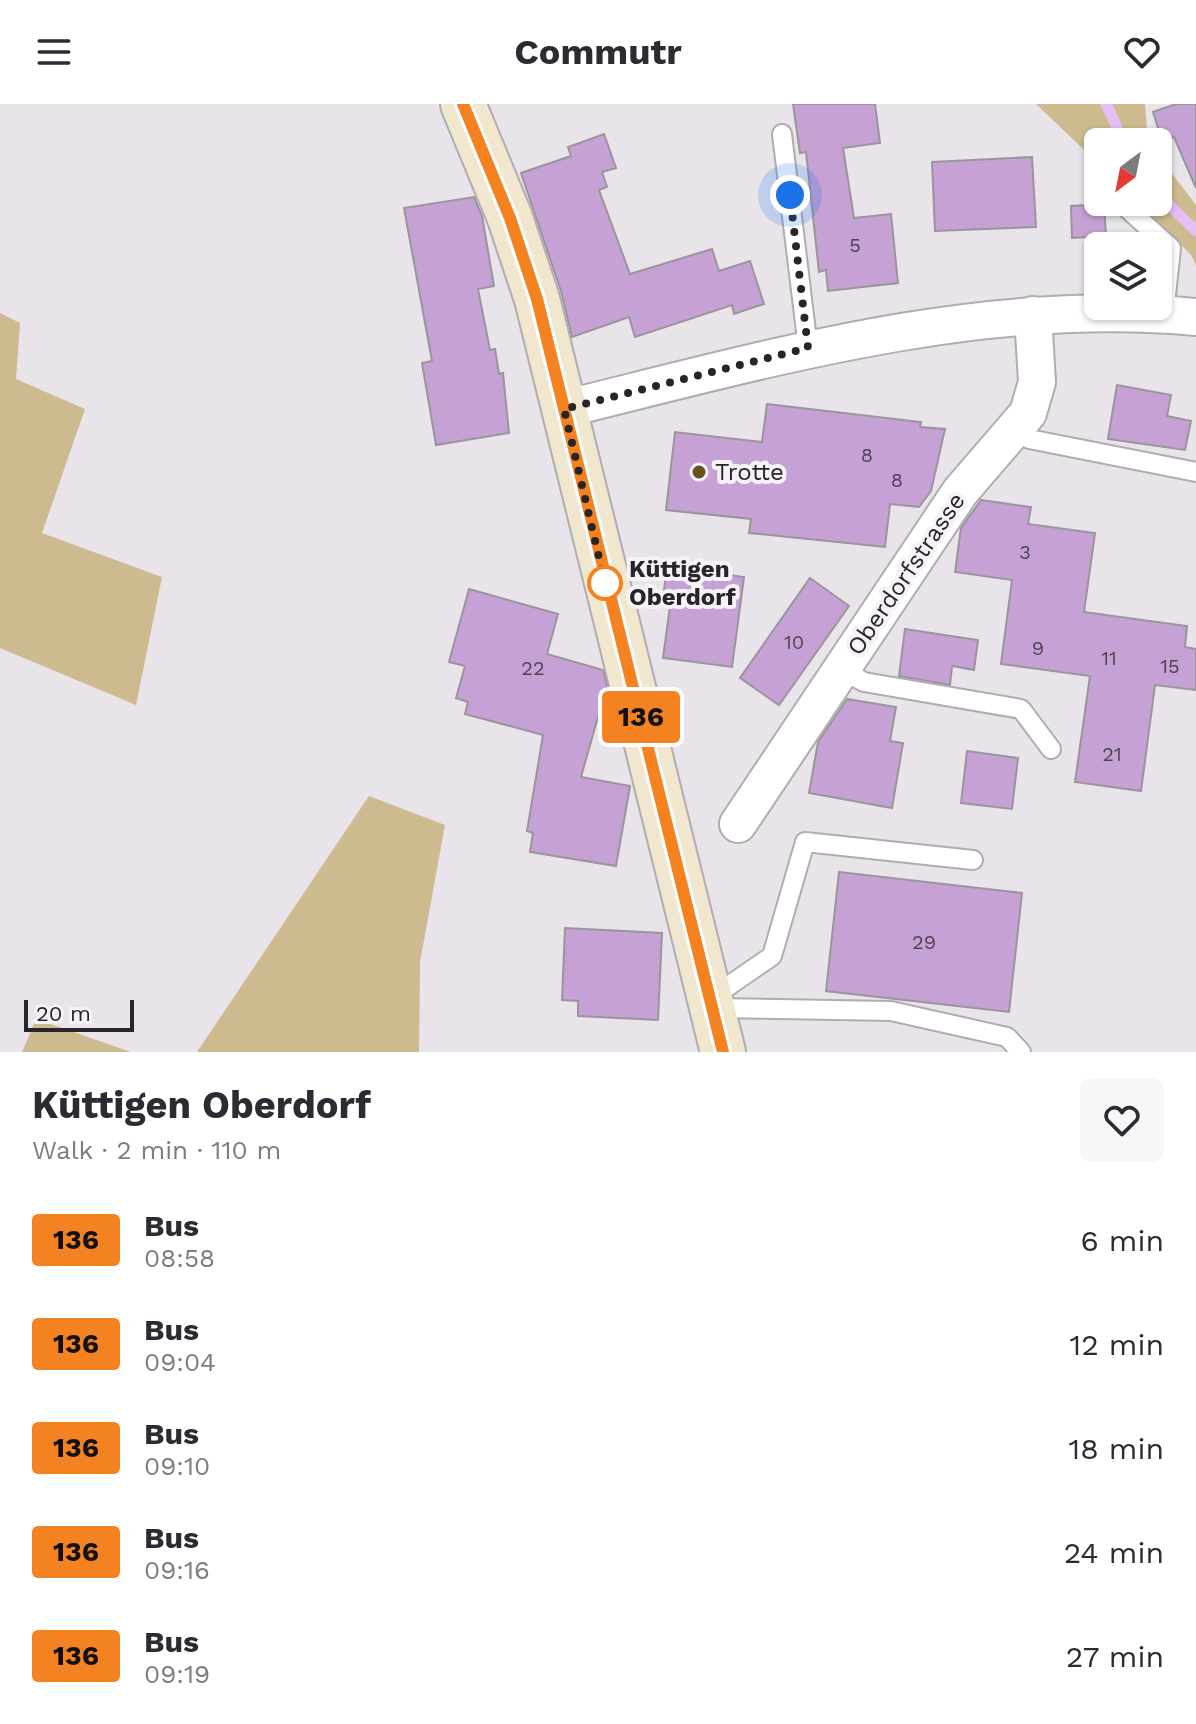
<!DOCTYPE html>
<meta charset="utf-8">
<style>
body{margin:0;font-family:"Work Sans",sans-serif;background:#f7f7f7;color:#2b2b33;height:100vh;display:flex;flex-direction:column;font-size:30px;white-space:nowrap}
*{box-sizing:border-box;margin:0}
p{font-size:26px;color:#7c7c81}
.icon{flex:none;width:44px;height:44px;fill:none;stroke:currentColor;stroke-width:2;stroke-linecap:round;stroke-linejoin:round}
.map{position:relative;height:948px;overflow:hidden}
.side{display:flex;flex-direction:column;background:#fff;flex:1}
.side>*{flex:none}
.badge{padding:0 16px;border-radius:6px;font-size:28px;line-height:52px}
.needle{width:52px;rotate:212deg}
.tools{position:absolute;left:1084px;top:24px;display:grid;gap:16px}
.tools a{display:grid;place-items:center;width:88px;height:88px;border-radius:12px;background:#fff;box-shadow:0 2px 6px #0004;font-size:40px}
.scale{position:absolute;left:24px;bottom:20px;width:110px;box-sizing:border-box;padding-left:8px;border:4px solid #272528;border-top:0;font-size:22px;line-height:28px;white-space:nowrap;color:#272528;-webkit-text-stroke:6px #f6f2f8;paint-order:stroke}
.you{position:absolute;width:40px;height:40px;margin:-20px;border:6px solid #fff;border-radius:50%;background:#1a73e8;box-shadow:0 0 0 12px #1a73e833}
.map>.badge{position:absolute;translate:-50% -50%;box-shadow:0 0 0 4px #fff}
.round{display:grid;place-items:center;flex:none;width:84px;height:84px;border-radius:12px;background:#f7f7f7}
.overview{display:flex;align-items:center;justify-content:space-between;height:136px;padding:0 32px}
h1{font-size:38px;font-weight:700;line-height:60px}
ul{padding:0;list-style:none}
li{display:flex;align-items:center;gap:24px;height:104px;padding:0 32px}
li div{flex:1}
li b{display:block;font-size:30px}
li em{font-style:normal}
li .badge{min-width:88px;font-weight:700;text-align:center}
header{display:flex;justify-content:space-between;align-items:center;height:104px;padding:0 32px;background:#fff;font-size:36px;font-weight:700}
.map>svg:first-child{display:block}
.green{fill:#cdba8e}
.lines{fill:none;stroke-linecap:round;stroke-linejoin:round}
.stream{stroke:#e4bef4;stroke-width:11}
.building{fill:#c6a1d5;stroke:#99959b;stroke-width:2}
.lane-casing{stroke:#b0acb2;stroke-width:22}
.street-casing{stroke:#b0acb2;stroke-width:40}
.secondary-casing{stroke:#b0acb2;stroke-width:48}
.lane{stroke:#fff;stroke-width:18}
.street{stroke:#fff;stroke-width:36}
.secondary{stroke:#f1e6ce;stroke-width:44}
.line-casing{stroke:#fff;stroke-width:18}
.line{stroke:#f58220;stroke-width:12}
.walk{stroke:#272528;stroke-width:8;stroke-dasharray:0 14.4}
.poi-dot{fill:#675321;stroke:#f6f2f8;stroke-width:3}
.stop-dot{fill:#fff;stroke:#f58220;stroke-width:4}
.labels{text-anchor:middle;dominant-baseline:central;stroke-width:8;stroke-linejoin:round;paint-order:stroke}
.number-label{font-size:20px;fill:#4f4453}
.poi-label{font-size:24px;fill:#272528;stroke:#f6f2f8;text-anchor:start}
.stop-label{font-size:24px;font-weight:bold;fill:#272528;stroke:#f6f2f8;text-anchor:start}
.street-label{font-size:24px;fill:#272528;stroke:#f6f2f8}
</style>
<header><svg class="icon" aria-label="menu" viewBox="0 0 24 24"><path d="M4 6h16M4 12h16M4 18h16"/></svg>Commutr<svg class="icon" aria-label="heart" viewBox="0 0 24 24"><path d="M12 20l-8-8c-3-5 5-10 8-4 3-6 11-1 8 4z"/></svg></header>
<div class="map">
<svg width="1196" height="948" viewBox="0 0 1196 948">
<rect width="100%" height="100%" fill="#e8e4ea"/>
<!-- green -->
<g class="green">
<path d="M 1036,0 L 1145,0 L 1148,38 L 1098,38 L 1098,59 Z"/>
<path d="M 1158,51 L 1196,101 L 1196,161 L 1191,151 L 1138,98 L 1158,98 Z"/>
<path d="M 0,209 L 20,219 L 16,275 L 85,305 L 42,429 L 162,473 L 136,601 L 0,544 Z"/>
<path d="M 369,692 L 445,721 L 420,858 L 419,948 L 197,948 Z"/>
<path d="M 36,915 L 131,948 L 22,948 Z"/>
</g>
<g class="lines">
<!-- stream -->
<g class="stream">
<path d="M 1106,0 L 1124,38"/>
<path d="M 1158,90 L 1196,127"/>
</g>
</g>
<!-- building -->
<g class="building">
<path d="M 793,0 L 875,0 L 880,39 L 843,44 L 854,114 L 891,110 L 898,179 L 828,187 L 826,166 L 819,168 L 806,48 L 800,49 Z"/>
<path d="M 1176,0 L 1196,0 L 1196,84 L 1174,33 L 1162,37 L 1153,8 Z"/>
<path d="M 604,30 L 616,64 L 602,68 L 607,83 L 599,86 L 630,170 L 712,145 L 719,167 L 750,157 L 764,200 L 734,210 L 732,201 L 635,233 L 629,213 L 572,233 L 561,187 L 521,69 L 571,52 L 568,43 Z"/>
<path d="M 1032,53 L 1036,123 L 935,127 L 932,58 Z"/>
<path d="M 474,93 L 482,112 L 494,182 L 478,185 L 490,246 L 495,245 L 499,270 L 503,269 L 509,329 L 436,341 L 422,259 L 432,257 L 404,104 Z"/>
<path d="M 1104,100 L 1106,132 L 1072,134 L 1071,102 Z"/>
<path d="M 1117,281 L 1171,291 L 1167,312 L 1191,317 L 1185,346 L 1108,335 Z"/>
<path d="M 767,300 L 921,318 L 920,323 L 945,325 L 931,387 L 919,403 L 890,400 L 885,443 L 749,429 L 751,415 L 666,406 L 675,328 L 762,338 Z"/>
<path d="M 981,396 L 1031,403 L 1028,420 L 1095,429 L 1084,508 L 1187,522 L 1185,543 L 1196,545 L 1196,586 L 1155,581 L 1141,687 L 1075,678 L 1090,572 L 1001,560 L 1012,476 L 955,468 L 961,424 Z"/>
<path d="M 667,462 L 744,473 L 732,563 L 663,554 L 671,495 L 663,494 Z"/>
<path d="M 810,474 L 849,502 L 779,601 L 740,574 Z"/>
<path d="M 469,485 L 558,510 L 547,550 L 603,566 L 607,581 L 581,673 L 630,682 L 616,762 L 530,748 L 533,729 L 527,727 L 543,631 L 465,610 L 468,598 L 456,594 L 465,562 L 449,558 Z"/>
<path d="M 905,525 L 978,536 L 974,566 L 952,562 L 950,581 L 899,572 Z"/>
<path d="M 847,595 L 896,603 L 890,637 L 903,639 L 892,704 L 809,689 L 818,638 Z"/>
<path d="M 967,647 L 1018,654 L 1012,705 L 961,699 Z"/>
<path d="M 839,768 L 1022,789 L 1009,908 L 826,887 Z"/>
<path d="M 565,824 L 662,829 L 658,916 L 578,912 L 578,897 L 562,896 Z"/>
</g>
<g class="lines">
<defs>
<g id="lane">
<path d="M 782,30 L 808,244"/>
<path d="M 1120,98 L 1171,144 L 1164,210"/>
<path d="M 1015,324 L 1029,335 L 1196,368"/>
<path d="M 842,566 L 864,578 L 1021,605 L 1051,645"/>
<path d="M 711,894 L 772,852 L 805,738 L 973,756"/>
<path d="M 712,904 L 891,907 L 1007,933 L 1021,948"/>
</g>
<g id="street">
<path d="M 564,305 C 771,254 981,193 1196,213"/>
<path d="M 738,720 L 960,388 L 1028,309 L 1037,278 L 1033,211"/>
</g>
<path id="secondary" d="M 463,0 L 510,114 L 537,195 L 723,948"/>
</defs>
<!-- lane casing -->
<use href="#lane" class="lane-casing"/>
<!-- street casing -->
<use href="#street" class="street-casing"/>
<!-- secondary casing -->
<use href="#secondary" class="secondary-casing"/>
<!-- lane -->
<use href="#lane" class="lane"/>
<!-- street -->
<use href="#street" class="street"/>
<!-- secondary -->
<use href="#secondary" class="secondary"/>
</g>
<g class="lines">
<defs>
<path id="line" d="M 463,0 L 510,114 L 537,195 L 723,948"/>
</defs>
<!-- line casing -->
<use href="#line" class="line-casing"/>
<!-- line -->
<use href="#line" class="line"/>
<!-- walk -->
<path class="walk" d="M 605,479 L 564,305 L 808,244 L 790,91"/>
</g>
<!-- markers -->
<circle class="poi-dot" cx="699" cy="368" r="8"/>
<circle class="stop-dot" cx="605" cy="479" r="16"/>
<g class="labels">
<!-- number labels -->
<g class="number-label">
<text x="855" y="141">5</text>
<text x="867" y="351">8</text>
<text x="897" y="376">8</text>
<text x="1025" y="448">3</text>
<text x="794" y="538">10</text>
<text x="1038" y="544">9</text>
<text x="1109" y="554">11</text>
<text x="1170" y="562">15</text>
<text x="533" y="564">22</text>
<text x="1112" y="650">21</text>
<text x="924" y="838">29</text>
</g>
<!-- poi labels -->
<g class="poi-label">
<text x="715" y="368">Trotte</text>
</g>
<!-- stop labels -->
<g class="stop-label">
<text x="629" y="465">Küttigen<tspan x="629" dy="28">Oberdorf</tspan></text>
</g>
<!-- street labels -->
<g class="street-label">
<text transform="translate(906 470) rotate(-56)">Oberdorfstrasse</text>
</g>
</g>
</svg>
<div class="tools">
<a><svg class="needle" viewBox="-14 -14 28 28"><path d="M0-13l5 13h-10z" fill="#e53935"/><path d="M0 13l5-13h-10z" fill="#7c7c81"/></svg></a>
<a><svg class="icon" aria-label="layers" viewBox="0 0 24 24"><path d="M12 4l9 5-9 5-9-5zM3 14l9 5 9-5"/></svg></a>
</div>
<div class="scale">20 m</div>
<div class="you" style="left:790px;top:91px"></div>
<b class="badge" style="left:641px;top:613px;background:#f58220;color:#111">136</b>
</div>
<section class="side">
<div class="overview"><div><h1>Küttigen Oberdorf</h1><p>Walk · 2 min · 110 m</p></div><a class="round"><svg class="icon" aria-label="heart" viewBox="0 0 24 24"><path d="M12 20l-8-8c-3-5 5-10 8-4 3-6 11-1 8 4z"/></svg></a></div>
<ul>
<li><span class="badge" style="background:#f58220;color:#111">136</span><div><b>Bus</b><p>08:58</p></div><em>6 min</em></li>
<li><span class="badge" style="background:#f58220;color:#111">136</span><div><b>Bus</b><p>09:04</p></div><em>12 min</em></li>
<li><span class="badge" style="background:#f58220;color:#111">136</span><div><b>Bus</b><p>09:10</p></div><em>18 min</em></li>
<li><span class="badge" style="background:#f58220;color:#111">136</span><div><b>Bus</b><p>09:16</p></div><em>24 min</em></li>
<li><span class="badge" style="background:#f58220;color:#111">136</span><div><b>Bus</b><p>09:19</p></div><em>27 min</em></li>
</ul>
</section>
